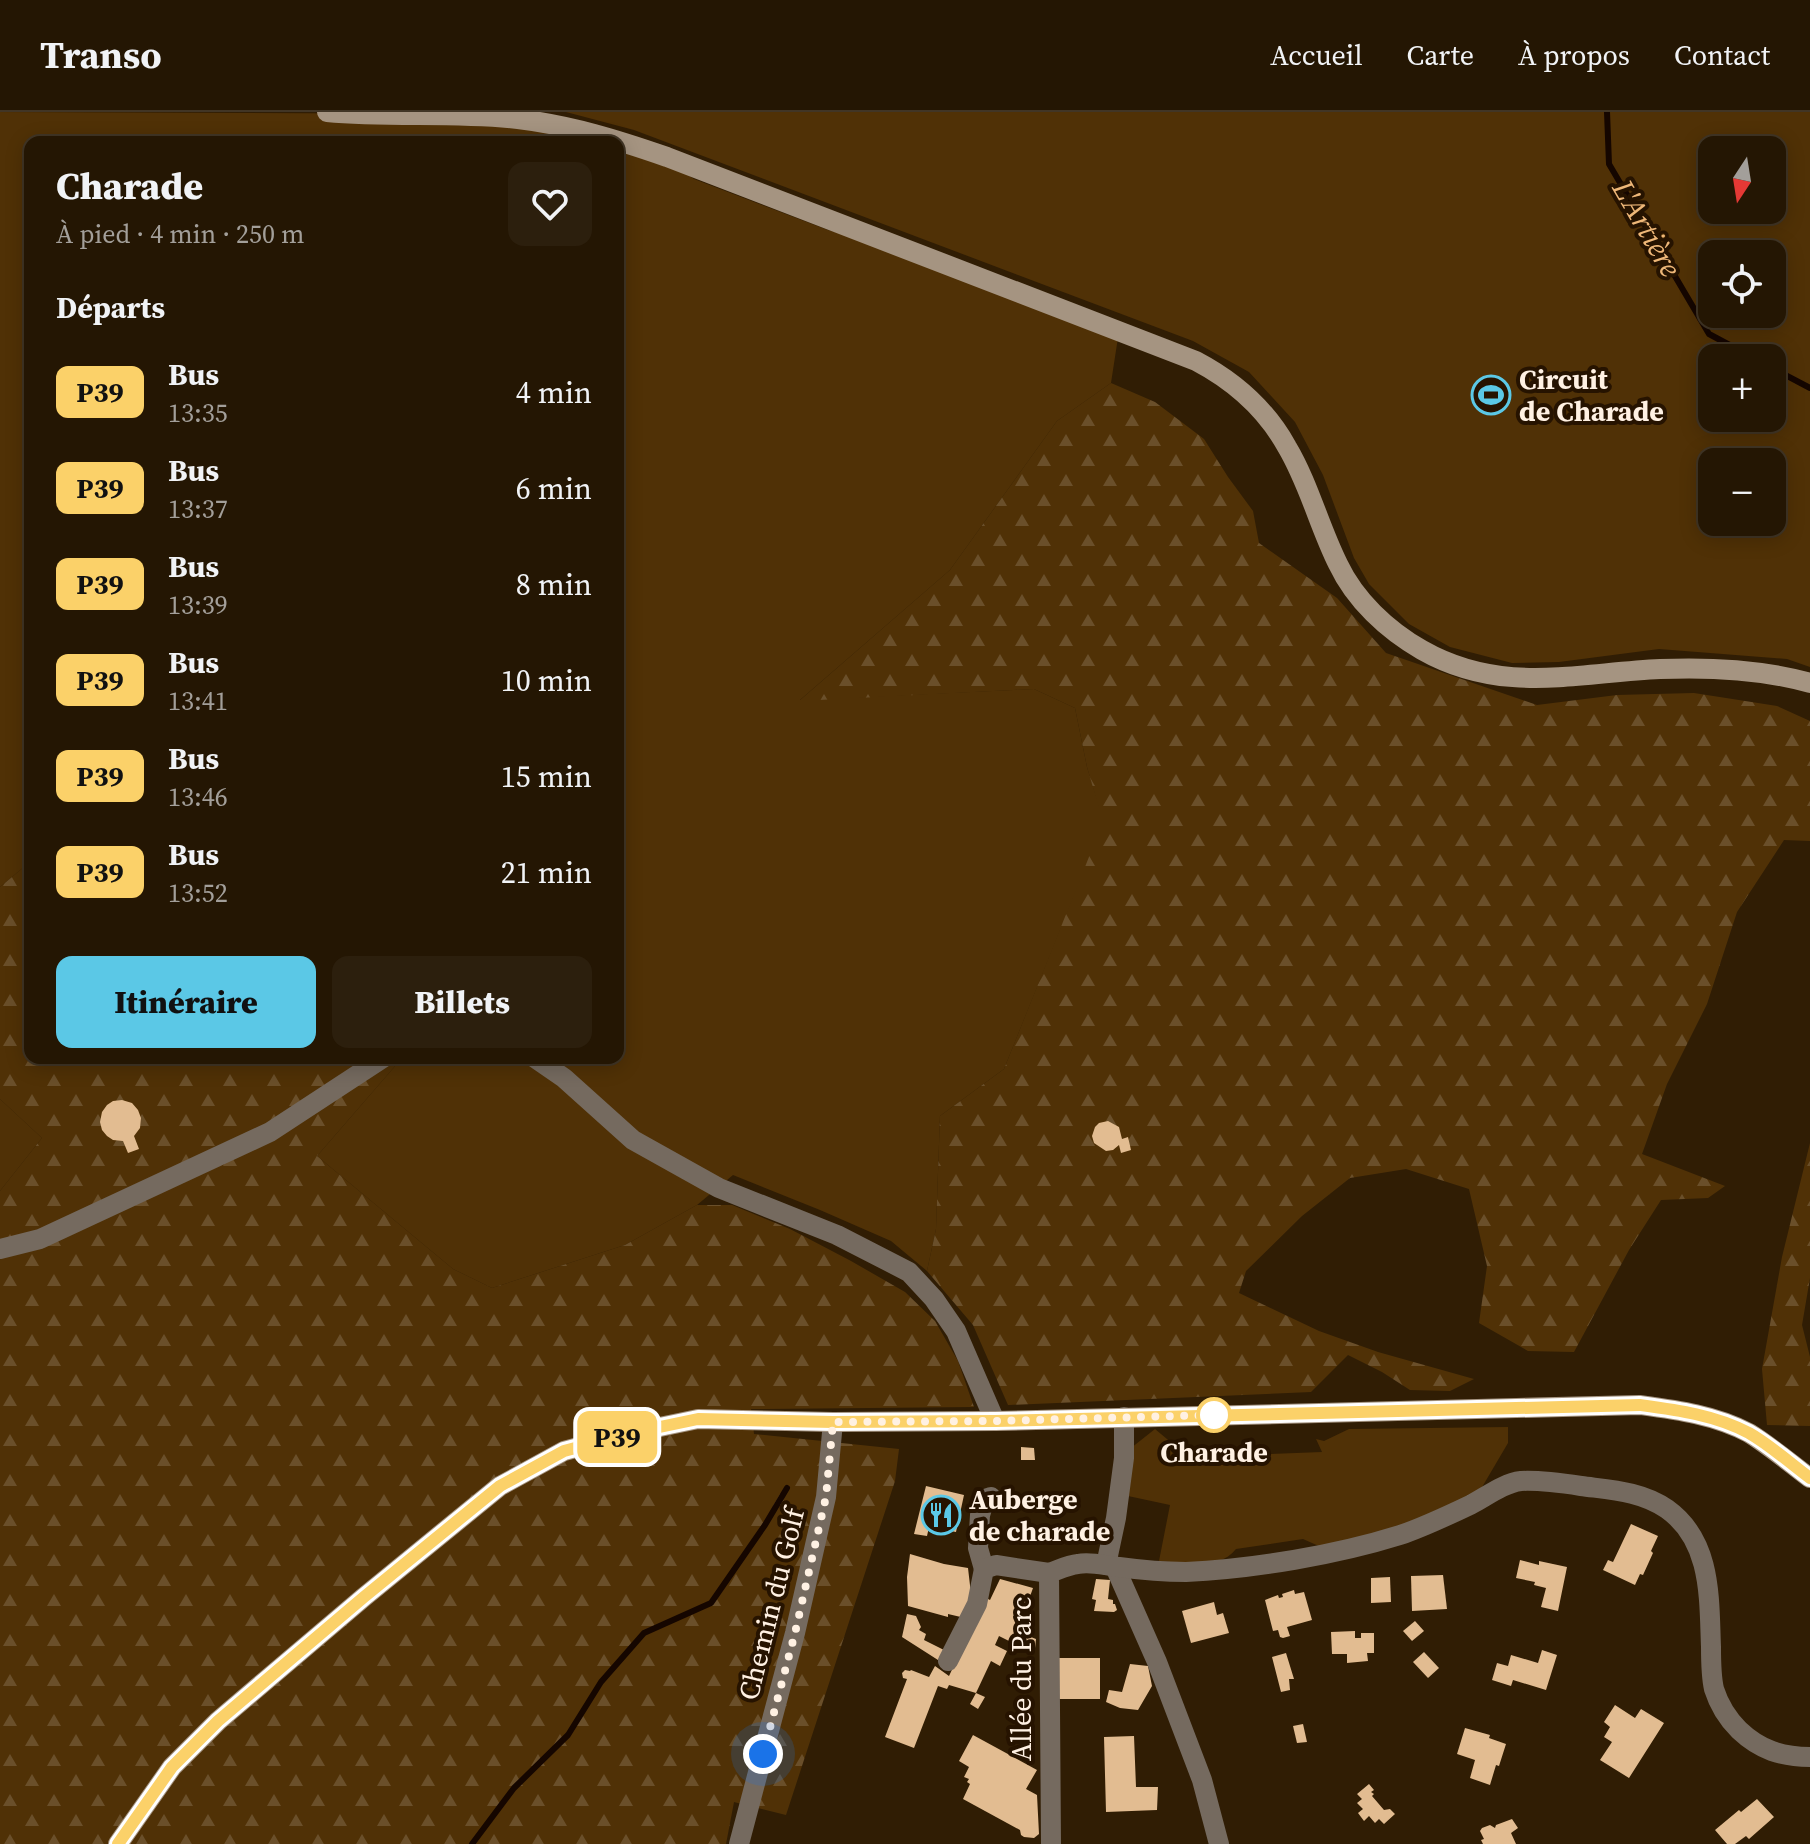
<!DOCTYPE html>
<html lang="fr">
<meta charset="utf-8">
<style>
body{margin:0;font-family:"Source Serif 4",serif;background:#2c1f0d;color:#f1f3f6;height:100vh;display:flex;flex-direction:column;font-size:30px;white-space:nowrap}
*{box-sizing:border-box;margin:0}
p{font-size:26px;color:#a39f9a}
.icon{flex:none;width:44px;height:44px;fill:none;stroke:currentColor;stroke-width:2;stroke-linecap:round;stroke-linejoin:round}
.map{position:relative;flex:1;overflow:hidden}
.drawer{position:absolute;left:24px;top:24px;width:600px;height:928px;display:flex;flex-direction:column;background:#241603;border-radius:16px;box-shadow:0 4px 20px #0003,0 0 0 2px #413525}
.drawer>*{flex:none}
.badge{padding:0 16px;border-radius:12px;font-size:28px;line-height:52px}
.needle{width:52px;rotate:192deg}
.buttons{position:absolute;left:1698px;top:24px;display:grid;gap:16px}
.buttons a{display:grid;place-items:center;width:88px;height:88px;border-radius:16px;background:#241603;box-shadow:0 4px 20px #0003,0 0 0 2px #413525;font-size:40px}
.you{position:absolute;width:40px;height:40px;margin:-20px;border:6px solid #fff;border-radius:50%;background:#1a73e8;box-shadow:0 0 0 12px #1a73e833}
.map>.badge{position:absolute;translate:-50% -50%;box-shadow:0 0 0 4px #fff}
h2{padding:0 32px;font-size:30px;line-height:72px}
.round{display:grid;place-items:center;flex:none;width:84px;height:84px;border-radius:16px;background:#2c1f0d}
.head{display:flex;align-items:center;justify-content:space-between;height:136px;padding:0 32px}
h1{font-size:38px;font-weight:800;line-height:60px}
.cta{display:flex;gap:16px;margin-top:auto;padding:16px 32px}
.cta a{flex:1;height:92px;border-radius:16px;background:#5bc8e6;color:#111;font-size:32px;font-weight:800;line-height:92px;text-align:center}
.cta a+a{background:#2c1f0d;color:#f1f3f6}
ul{padding:0;list-style:none}
li{display:flex;align-items:center;gap:24px;height:96px;padding:0 32px}
li div{flex:1}
li b{display:block;font-size:30px}
li em{font-style:normal}
li .badge{min-width:88px;font-weight:700;text-align:center}
header{display:flex;align-items:center;gap:48px;box-sizing:border-box;height:112px;padding:0 40px;background:#241603;border-bottom:2px solid #413525}
header strong{font-size:38px}
nav{display:flex;gap:44px;margin-inline-start:auto;font-size:28px}
.map>svg:first-child{display:block}
.grass{fill:#503106;fill-rule:evenodd}
.forest{fill:url(#forest-firs)}
.lines{fill:none;stroke-linecap:round;stroke-linejoin:round}
.stream{stroke:#150600;stroke-width:6}
.building{fill:#e2bc91}
.street{stroke:#756a5f;stroke-width:20}
.secondary{stroke:#a59481;stroke-width:20}
.line-casing{stroke:#fff;stroke-width:18}
.line{stroke:#fbd169;stroke-width:12}
.walk{stroke:#fff1e3;stroke-width:8;stroke-dasharray:0 14.4}
.stop-dot{fill:#fff;stroke:#fbd169;stroke-width:4}
.labels{text-anchor:middle;dominant-baseline:central;stroke-width:8;stroke-linejoin:round;paint-order:stroke}
.poi-label{font-size:28px;font-weight:bold;fill:#fff1e3;stroke:#261300;text-anchor:start}
.stop-label{font-size:28px;font-weight:bold;fill:#fff1e3;stroke:#261300}
.street-label{font-size:28px;fill:#fff1e3;stroke:#261300}
.water-label{font-size:30px;font-style:italic;fill:#eeb778;stroke:#261300}
</style>
<header>
<strong>Transo</strong>
<nav><a>Accueil</a><a>Carte</a><a>À propos</a><a>Contact</a></nav>
</header>
<div class="map">
<svg width="1810" height="1732" viewBox="0 0 1810 1732">
<defs>
<pattern id="forest-firs" width="22" height="20" patternUnits="userSpaceOnUse" patternTransform="scale(2)"><rect width="22" height="20" fill="#503106"/><path d="M5 1l3.5 6h-7zM16 11l3.5 6h-7z" fill="#6a4f2a"/></pattern>
</defs>
<rect width="100%" height="100%" fill="#301d04"/>
<!-- grass -->
<g class="grass">
<path d="M 0,0 L 467,2 L 539,10 L 589,20 L 627,31 L 655,41 L 694,67 L 828,118 L 941,150 L 1119,219 L 1111,271 L 1057,309 L 950,458 L 800,588 L 1034,577 L 1075,596 L 1087,655 L 1104,710 L 1004,957 L 940,1004 L 936,1117 L 927,1159 L 891,1129 L 820,1098 L 733,1063 L 697,1093 L 625,1133 L 492,1176 L 453,1157 L 317,1044 L 402,946 L 618,946 L 618,30 L 30,30 L 30,750 L 0,775 Z"/>
<path d="M 566,0 L 1810,0 L 1810,555 L 1787,547 L 1659,537 L 1559,550 L 1512,551 L 1450,535 L 1409,512 L 1369,472 L 1354,446 L 1323,363 L 1295,310 L 1249,260 L 1193,229 L 634,18 ZM 1712,38 L 1772,38 L 1772,98 L 1712,98 ZM 1712,142 L 1772,142 L 1772,202 L 1712,202 ZM 1712,246 L 1772,246 L 1772,306 L 1712,306 ZM 1712,350 L 1772,350 L 1772,410 L 1712,410 Z"/>
<path d="M 0,987 L 42,1026 L 0,1079 Z"/>
<path d="M 1508,1315 L 1508,1331 L 1478,1382 L 1388,1421 L 1321,1435 L 1303,1427 L 1236,1437 C 1219,1459 1183,1451 1159,1449 L 1170,1393 L 1128,1384 L 1131,1336 L 1155,1317 L 1173,1332 L 1181,1332 L 1188,1345 L 1322,1340 L 1316,1327 L 1324,1329 L 1349,1317 Z"/>
</g>
<!-- forest -->
<g class="forest">
<path d="M 1111,271 L 1155,290 L 1204,327 L 1228,365 L 1253,399 L 1259,431 L 1337,486 L 1386,541 L 1537,593 L 1617,583 L 1694,581 L 1777,594 L 1810,609 L 1810,729 L 1784,728 L 1737,800 L 1707,892 L 1667,972 L 1642,1042 L 1725,1074 L 1708,1086 L 1661,1088 L 1629,1138 L 1574,1240 L 1528,1239 L 1479,1211 L 1487,1154 L 1469,1077 L 1406,1057 L 1350,1066 L 1302,1104 L 1246,1159 L 1239,1181 L 1319,1219 L 1378,1240 L 1474,1267 L 1450,1279 L 1410,1278 L 1382,1260 L 1348,1243 L 1311,1280 L 1008,1293 L 973,1213 L 927,1159 L 936,1117 L 940,1004 L 1004,957 L 1103,710 L 1087,655 L 1075,596 L 1034,577 L 799,589 L 950,458 L 1057,309 Z"/>
<path d="M 30,750 L 30,946 L 402,946 L 317,1044 L 453,1157 L 492,1176 L 625,1133 L 697,1093 L 732,1093 L 790,1117 L 851,1149 L 905,1180 L 935,1209 L 958,1249 L 974,1295 L 751,1297 L 754,1322 L 899,1337 L 895,1369 L 786,1703 L 734,1690 L 726,1732 L 0,1732 L 0,1079 L 42,1026 L 0,987 L 0,775 Z"/>
<path d="M 1810,1031 L 1810,1166 L 1802,1213 L 1810,1245 L 1810,1314 L 1767,1313 L 1762,1257 L 1782,1145 Z"/>
</g>
<g class="lines">
<!-- stream -->
<g class="stream">
<path d="M 1607,0 L 1609,52 L 1709,222 L 1754,246"/>
<path d="M 1772,256 L 1810,276"/>
<path d="M 472,1732 L 514,1676 L 568,1623 L 601,1570 L 644,1521 L 711,1491 L 765,1413 L 787,1376"/>
</g>
</g>
<!-- building -->
<g class="building">
<path d="M 122,988 L 132,991 L 138,998 L 141,1006 L 140,1016 L 134,1024 L 139,1037 L 128,1041 L 123,1029 L 113,1028 L 107,1024 L 102,1018 L 100,1010 L 102,1000 L 107,993 L 113,989 Z"/>
<path d="M 1108,1009 L 1119,1015 L 1122,1027 L 1128,1025 L 1131,1038 L 1121,1041 L 1119,1033 L 1113,1038 L 1106,1039 L 1094,1031 L 1092,1024 L 1095,1015 L 1099,1011 Z"/>
<path d="M 1021,1335 L 1034,1336 L 1035,1348 L 1021,1348 Z"/>
<path d="M 926,1374 L 964,1383 L 956,1420 L 929,1415 L 927,1424 L 914,1422 Z"/>
<path d="M 1631,1412 L 1658,1424 L 1651,1439 L 1653,1441 L 1643,1463 L 1640,1462 L 1635,1473 L 1603,1458 L 1608,1448 L 1613,1450 Z"/>
<path d="M 910,1442 L 944,1452 L 968,1456 L 971,1482 L 965,1506 L 948,1502 L 948,1505 L 908,1494 L 907,1465 Z"/>
<path d="M 1520,1448 L 1539,1453 L 1539,1449 L 1567,1455 L 1558,1499 L 1541,1495 L 1546,1476 L 1534,1473 L 1535,1470 L 1516,1466 Z"/>
<path d="M 1443,1463 L 1447,1497 L 1412,1499 L 1411,1464 Z"/>
<path d="M 1390,1465 L 1391,1490 L 1371,1491 L 1371,1466 Z"/>
<path d="M 1000,1467 L 1033,1476 L 1023,1504 L 1031,1507 L 1023,1522 L 1036,1527 L 1035,1536 L 1018,1531 L 1017,1533 L 999,1524 L 995,1533 L 1007,1539 L 1000,1554 L 991,1549 L 976,1581 L 985,1585 L 978,1597 L 970,1592 L 976,1581 L 949,1573 L 947,1577 L 938,1574 L 914,1636 L 885,1625 L 907,1567 L 903,1566 L 902,1561 L 905,1558 L 910,1559 L 911,1558 L 929,1565 L 935,1554 L 949,1564 L 986,1486 L 990,1488 Z"/>
<path d="M 1096,1467 L 1110,1468 L 1108,1487 L 1113,1488 L 1113,1492 L 1115,1492 L 1117,1498 L 1114,1500 L 1094,1499 L 1096,1488 L 1092,1487 Z"/>
<path d="M 1294,1478 L 1295,1482 L 1304,1480 L 1312,1508 L 1287,1515 L 1290,1524 L 1283,1526 L 1280,1525 L 1278,1518 L 1273,1519 L 1265,1488 L 1278,1483 L 1279,1486 L 1283,1485 L 1282,1482 Z"/>
<path d="M 1214,1490 L 1217,1503 L 1223,1501 L 1229,1521 L 1191,1531 L 1182,1499 Z"/>
<path d="M 907,1502 L 916,1504 L 921,1515 L 919,1518 L 926,1522 L 924,1528 L 944,1538 L 938,1548 L 902,1525 Z"/>
<path d="M 1415,1509 L 1424,1519 L 1412,1529 L 1403,1519 Z"/>
<path d="M 1355,1519 L 1355,1526 L 1361,1526 L 1361,1521 L 1374,1521 L 1374,1541 L 1367,1541 L 1368,1549 L 1347,1551 L 1347,1542 L 1332,1542 L 1331,1520 Z"/>
<path d="M 1542,1538 L 1557,1543 L 1546,1578 L 1513,1568 L 1511,1574 L 1492,1568 L 1497,1551 L 1508,1554 L 1511,1543 L 1538,1551 Z"/>
<path d="M 1424,1540 L 1439,1556 L 1428,1566 L 1413,1550 Z"/>
<path d="M 1286,1541 L 1294,1567 L 1289,1567 L 1290,1578 L 1281,1580 L 1272,1545 Z"/>
<rect x="1059" y="1546" width="41" height="41"/>
<path d="M 1130,1552 L 1148,1554 L 1152,1574 L 1138,1598 L 1120,1596 L 1106,1590 L 1109,1578 L 1122,1580 Z"/>
<path d="M 1615,1593 L 1635,1606 L 1641,1597 L 1664,1611 L 1629,1666 L 1600,1648 L 1612,1630 L 1604,1625 L 1610,1615 L 1604,1610 Z"/>
<path d="M 1303,1612 L 1307,1630 L 1297,1631 L 1293,1614 Z"/>
<path d="M 1465,1616 L 1490,1623 L 1489,1626 L 1506,1632 L 1499,1654 L 1496,1653 L 1490,1673 L 1470,1666 L 1475,1648 L 1457,1642 Z"/>
<path d="M 973,1623 L 1037,1658 L 1026,1677 L 1037,1683 L 1039,1722 L 1034,1726 L 1024,1725 L 1021,1723 L 1020,1718 L 963,1687 L 970,1672 L 967,1670 L 969,1667 L 964,1665 L 969,1655 L 959,1649 Z"/>
<path d="M 1134,1624 L 1136,1675 L 1158,1675 L 1157,1698 L 1106,1700 L 1104,1625 Z"/>
<path d="M 1369,1672 L 1374,1678 L 1371,1680 L 1374,1682 L 1372,1684 L 1384,1698 L 1390,1697 L 1395,1702 L 1384,1712 L 1379,1707 L 1375,1711 L 1369,1704 L 1364,1709 L 1358,1701 L 1363,1697 L 1357,1691 L 1362,1687 L 1357,1682 Z"/>
<path d="M 1757,1687 L 1774,1705 L 1749,1727 L 1746,1724 L 1735,1732 L 1727,1732 L 1715,1718 L 1739,1698 L 1741,1700 Z"/>
<path d="M 1512,1707 L 1518,1716 L 1511,1721 L 1516,1732 L 1483,1732 L 1481,1728 L 1484,1727 L 1480,1719 L 1482,1716 L 1490,1713 L 1495,1716 L 1496,1713 Z"/>
</g>
<g class="lines">
<!-- street -->
<g class="street">
<path d="M 535,946 L 564,966 L 633,1028 L 719,1076 L 837,1123 L 909,1160 L 934,1187 L 956,1219 L 995,1309"/>
<path d="M 0,1137 L 40,1127 L 270,1020 L 383,946"/>
<path d="M 1106,1453 L 1116,1406 L 1124,1346 L 1124,1305"/>
<path d="M 1115,1455 L 1157,1550 L 1202,1668 L 1219,1732"/>
<path d="M 984,1457 L 978,1436 L 980,1403 L 985,1387 L 991,1385"/>
<path d="M 948,1549 L 977,1492 L 984,1457 L 996,1453 L 1049,1461"/>
<path d="M 739,1732 L 795,1521 L 826,1385 L 833,1310"/>
<path d="M 1051,1732 L 1049,1461 C 1058,1458 1068,1453 1078,1452 C 1091,1449 1106,1454 1119,1455 C 1141,1458 1164,1460 1186,1460 C 1253,1457 1336,1443 1400,1423 C 1424,1415 1449,1403 1472,1392 C 1487,1384 1504,1371 1521,1369 C 1541,1368 1561,1371 1581,1374 C 1611,1378 1641,1379 1667,1397 C 1712,1429 1709,1486 1711,1535 C 1711,1549 1711,1564 1714,1577 C 1719,1593 1728,1607 1739,1618 C 1760,1638 1782,1645 1810,1645"/>
</g>
<!-- secondary -->
<g class="secondary">
<path d="M 327,0 C 390,6 454,0 518,7 C 570,13 618,28 667,45 L 1196,249 C 1234,269 1266,297 1287,335 C 1309,372 1319,414 1338,452 C 1355,488 1387,518 1422,538 C 1501,583 1575,561 1660,557 C 1710,555 1761,557 1810,571"/>
<path d="M 118,1732 L 172,1655 L 218,1609 L 364,1485 L 500,1374 L 564,1339 L 631,1321 L 698,1307 L 833,1310 L 995,1309 L 1640,1293 C 1677,1298 1715,1303 1749,1321 C 1770,1334 1790,1351 1810,1366"/>
</g>
</g>
<g class="lines">
<defs>
<path id="line" d="M 118,1732 L 172,1655 L 218,1609 L 364,1485 L 500,1374 L 564,1339 L 631,1321 L 698,1307 L 833,1310 L 995,1309 L 1640,1293 C 1677,1298 1715,1303 1749,1321 C 1770,1333 1790,1351 1810,1366"/>
</defs>
<!-- line casing -->
<use href="#line" class="line-casing"/>
<!-- line -->
<use href="#line" class="line"/>
<!-- walk -->
<path class="walk" d="M 763,1642 L 795,1521 L 826,1385 L 833,1310 L 995,1309 L 1214,1303"/>
</g>
<!-- icons -->
<defs>
<symbol id="stadium-ring" viewBox="-11 -11 22 22"><circle r="9.5" fill="#261300" stroke="#5bc8e6" stroke-width="1.5"/><path d="M0-5a6.5 5 0 1 0 0 10a6.5 5 0 1 0 0-10ZM-3.5-1.8h7v3.6h-7Z" fill="#5bc8e6"/></symbol>
<symbol id="restaurant-ring" viewBox="-11 -11 22 22"><circle r="9.5" fill="#261300" stroke="#5bc8e6" stroke-width="1.5"/><path d="M-5-6h1v4h1v-4h1v4h1v-4h1v5L-1.5 .5V6h-2V.5L-5-1ZM5-6V6H3V1.5H1.5Q1.5-4 5-6Z" fill="#5bc8e6"/></symbol>
</defs>
<g fill-rule="evenodd">
<use href="#stadium-ring" x="1469" y="261" width="44" height="44"/>
<use href="#restaurant-ring" x="919" y="1381" width="44" height="44"/>
</g>
<!-- markers -->
<circle class="stop-dot" cx="1214" cy="1303" r="16"/>
<g class="labels">
<!-- poi labels -->
<g class="poi-label">
<text x="1519" y="267">Circuit<tspan x="1519" dy="32">de Charade</tspan></text>
<text x="969" y="1387">Auberge<tspan x="969" dy="32">de charade</tspan></text>
</g>
<!-- stop labels -->
<g class="stop-label">
<text x="1214" y="1340">Charade</text>
</g>
<!-- street labels -->
<g class="street-label">
<text transform="translate(771 1492) rotate(-76)">Chemin du Golf</text>
<text transform="translate(1021 1567) rotate(-90)">Allée du Parc</text>
</g>
<!-- water labels -->
<g class="water-label">
<text transform="translate(1647 116) rotate(60)">L'Artière</text>
</g>
</g>
</svg>
<div class="buttons">
<a><svg class="needle" viewBox="-14 -14 28 28"><path d="M0-13l5 13h-10z" fill="#e53935"/><path d="M0 13l5-13h-10z" fill="#a39f9a"/></svg></a>
<a><svg class="icon" aria-label="locate" viewBox="0 0 24 24"><circle cx="12" cy="12" r="6"/><path d="M12 2v4M12 18v4M2 12h4M18 12h4"/></svg></a>
<a>+</a>
<a>−</a>
</div>
<div class="you" style="left:763px;top:1642px"></div>
<b class="badge" style="left:617px;top:1325px;background:#fbd169;color:#111">P39</b>
<section class="drawer">
<div class="head"><div><h1>Charade</h1><p>À pied · 4 min · 250 m</p></div><a class="round"><svg class="icon" aria-label="heart" viewBox="0 0 24 24"><path d="M12 20l-8-8c-3-5 5-10 8-4 3-6 11-1 8 4z"/></svg></a></div>
<h2>Départs</h2>
<ul>
<li><span class="badge" style="background:#fbd169;color:#111">P39</span><div><b>Bus</b><p>13:35</p></div><em>4 min</em></li>
<li><span class="badge" style="background:#fbd169;color:#111">P39</span><div><b>Bus</b><p>13:37</p></div><em>6 min</em></li>
<li><span class="badge" style="background:#fbd169;color:#111">P39</span><div><b>Bus</b><p>13:39</p></div><em>8 min</em></li>
<li><span class="badge" style="background:#fbd169;color:#111">P39</span><div><b>Bus</b><p>13:41</p></div><em>10 min</em></li>
<li><span class="badge" style="background:#fbd169;color:#111">P39</span><div><b>Bus</b><p>13:46</p></div><em>15 min</em></li>
<li><span class="badge" style="background:#fbd169;color:#111">P39</span><div><b>Bus</b><p>13:52</p></div><em>21 min</em></li>
</ul>
<div class="cta"><a>Itinéraire</a><a>Billets</a></div>
</section>
</div>
